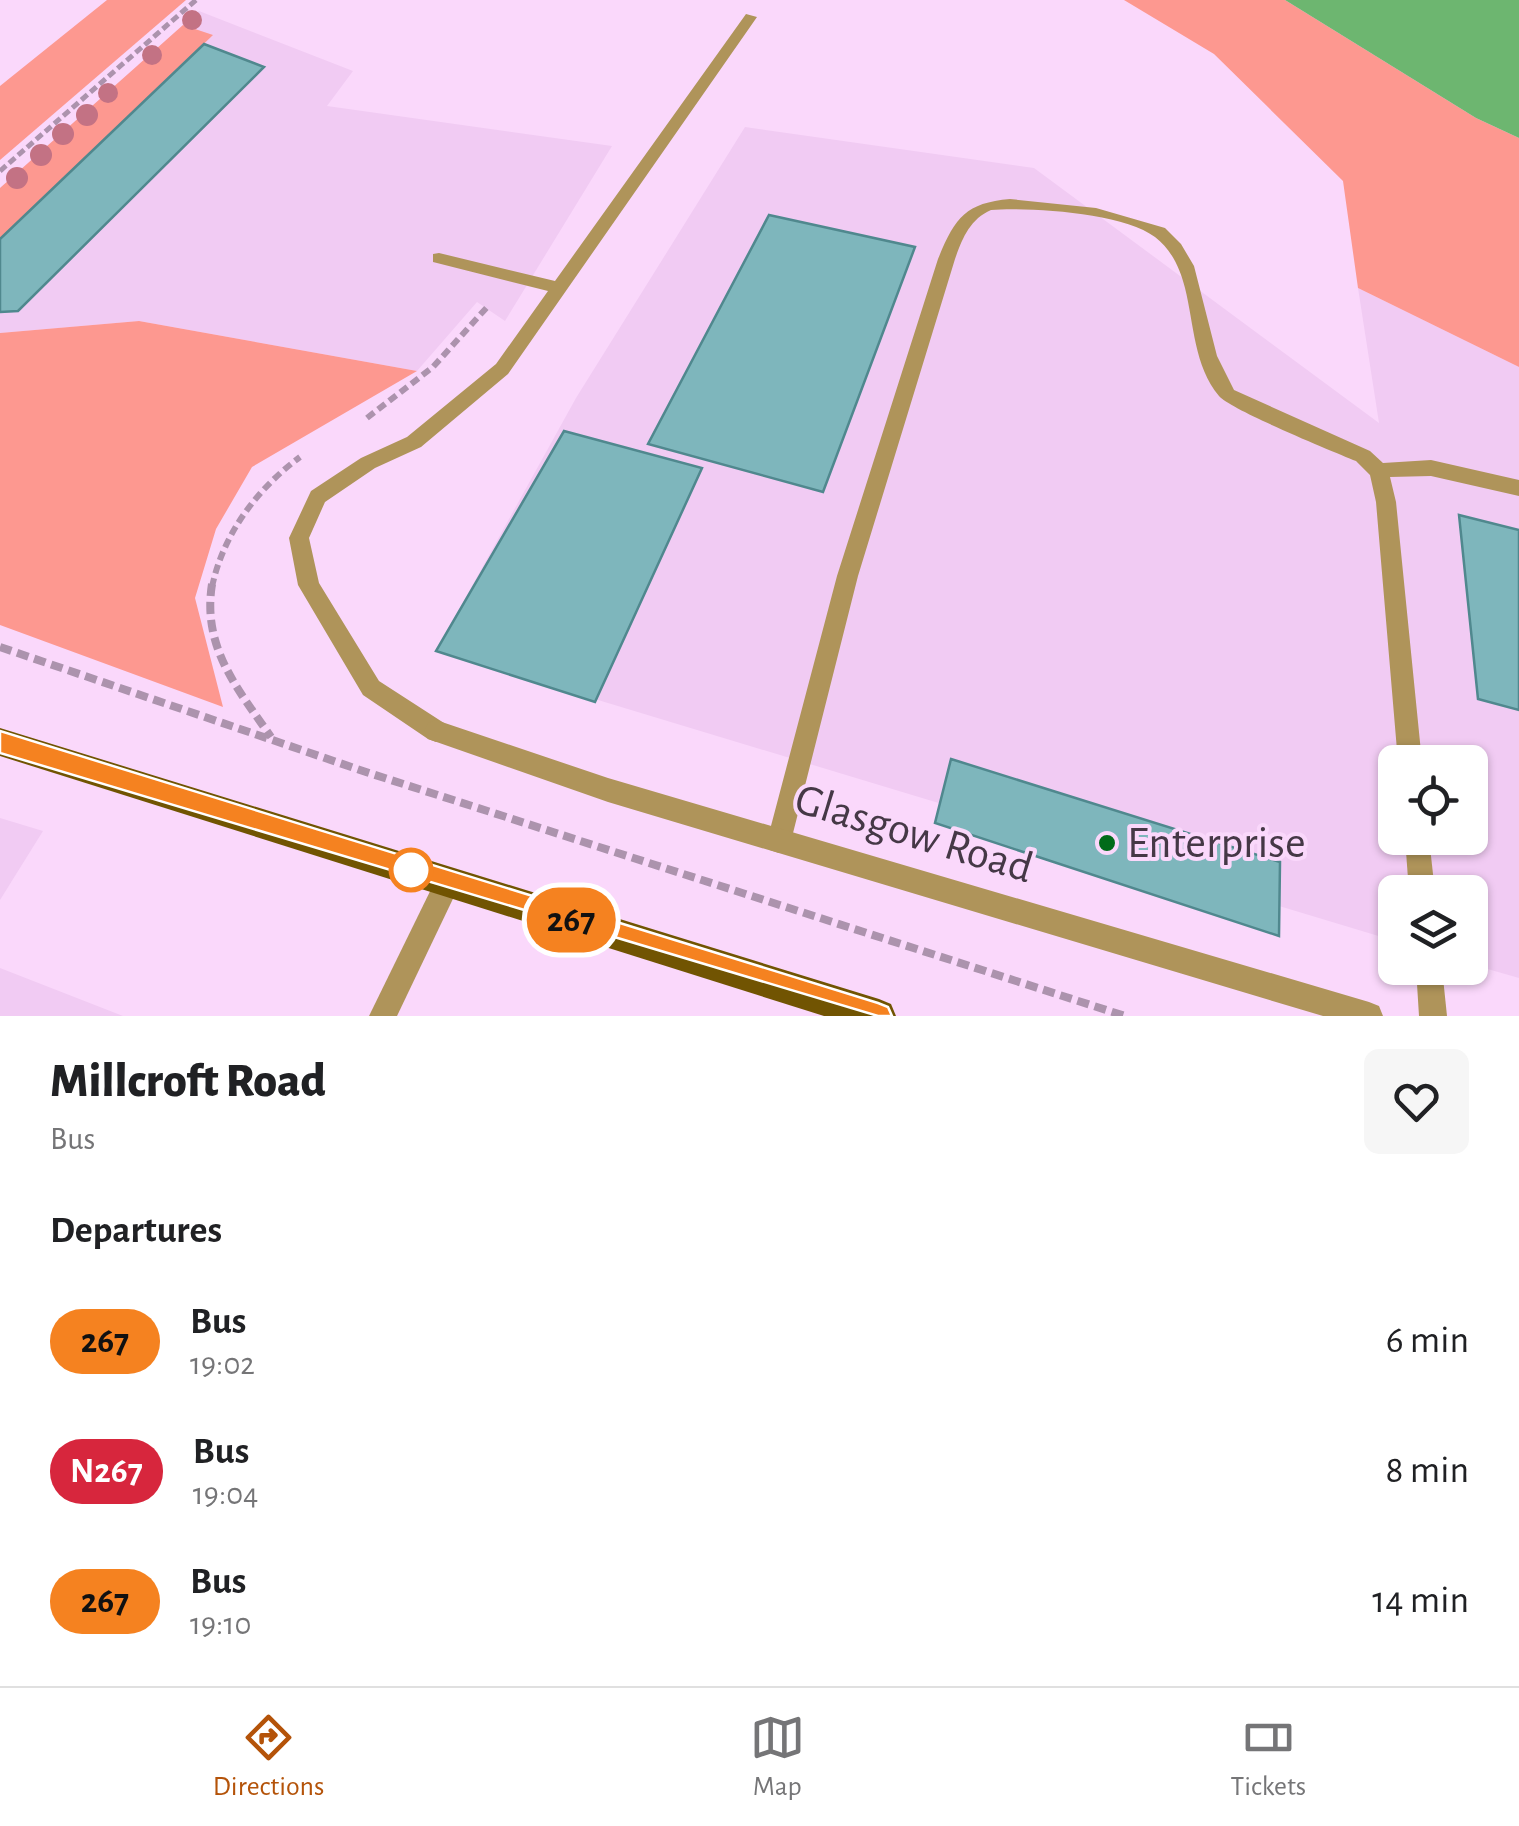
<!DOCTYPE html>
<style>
body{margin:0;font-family:"Alegreya Sans",sans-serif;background:#f6f6f6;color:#202124;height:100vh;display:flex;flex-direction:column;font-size:38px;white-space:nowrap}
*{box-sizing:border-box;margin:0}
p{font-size:32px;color:#757577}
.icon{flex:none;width:55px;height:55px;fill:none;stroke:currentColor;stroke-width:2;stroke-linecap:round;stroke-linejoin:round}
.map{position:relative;height:1016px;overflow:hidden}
.drawer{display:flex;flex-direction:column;background:#fff;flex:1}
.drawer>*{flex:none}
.badge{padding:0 20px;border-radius:32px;font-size:35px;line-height:65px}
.buttons{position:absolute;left:1378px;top:745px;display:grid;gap:20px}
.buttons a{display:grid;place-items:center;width:110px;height:110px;border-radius:15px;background:#fff;box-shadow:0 2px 8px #0004;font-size:50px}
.map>.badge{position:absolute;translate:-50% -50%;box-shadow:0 0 0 5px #fff}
h2{padding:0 50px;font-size:38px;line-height:90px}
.round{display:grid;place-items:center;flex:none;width:105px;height:105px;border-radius:15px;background:#f6f6f6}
.summary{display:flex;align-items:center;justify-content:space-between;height:170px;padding:0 50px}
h1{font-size:48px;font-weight:800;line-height:75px}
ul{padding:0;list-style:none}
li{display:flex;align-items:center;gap:30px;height:130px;padding:0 50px}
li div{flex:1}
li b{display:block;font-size:38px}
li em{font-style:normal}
li .badge{min-width:110px;font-weight:700;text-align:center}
.dock{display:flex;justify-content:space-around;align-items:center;height:140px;border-top:2px solid #e0e0e0;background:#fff;font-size:28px;color:#757577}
.dock a{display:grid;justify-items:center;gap:5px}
.dock .current{color:#b45309}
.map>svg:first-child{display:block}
.built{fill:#f1cbf3;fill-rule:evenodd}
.green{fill:#fd9890}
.water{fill:#6db670}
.building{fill:#7eb6bc;stroke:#50888e;stroke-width:2.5}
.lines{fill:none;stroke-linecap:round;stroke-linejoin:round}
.path-far2{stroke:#ac93ad;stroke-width:5;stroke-dasharray:8 4;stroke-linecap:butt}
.path-far1{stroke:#ac93ad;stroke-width:6;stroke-dasharray:9 5;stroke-linecap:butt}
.path{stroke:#ac93ad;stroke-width:8;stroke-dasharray:12 6;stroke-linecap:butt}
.service{fill:#af945a;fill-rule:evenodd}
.minor{fill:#af945a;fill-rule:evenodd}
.primary{fill:#715402;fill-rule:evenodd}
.tree{fill:#c37284}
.line{fill:#f58220;stroke:#fff;stroke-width:2.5}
.poi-dot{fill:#016b19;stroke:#fad8fb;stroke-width:4}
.stop-dot{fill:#fff;stroke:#f58220;stroke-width:5}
.labels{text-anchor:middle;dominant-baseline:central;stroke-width:8;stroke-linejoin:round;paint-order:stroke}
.near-street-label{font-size:45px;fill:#453846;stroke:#fad8fb}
.near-poi-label{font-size:45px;fill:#453846;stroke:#fad8fb;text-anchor:start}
</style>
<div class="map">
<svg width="1519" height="1016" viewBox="0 0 1519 1016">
<rect width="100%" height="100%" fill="#fad8fb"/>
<!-- built -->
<g class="built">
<path d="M 199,11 L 353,71 L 327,106 L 612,146 L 505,321 L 477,302 L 417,371 L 139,321 L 0,333 L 0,188 Z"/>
<path d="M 745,127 L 1034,168 L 1379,423 L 1358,288 L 1519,367 L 1519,978 L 1470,964 L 1470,892 L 1395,892 L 1395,941 L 436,651 L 576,398 ZM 1395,762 L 1470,762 L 1470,838 L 1395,838 Z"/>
<path d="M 0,818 L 43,831 L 0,900 Z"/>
<path d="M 0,968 L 123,1016 L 0,1016 Z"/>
</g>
<!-- green -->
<g class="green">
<path d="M 107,0 L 186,0 L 0,160 L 0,86 Z"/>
<path d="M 1124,0 L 1285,0 L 1476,118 L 1519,138 L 1519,367 L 1358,288 L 1343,181 L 1214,54 Z"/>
<path d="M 183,25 L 213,35 L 0,239 L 0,188 Z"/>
<path d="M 139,321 L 417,371 L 252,467 L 216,529 L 195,598 L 223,707 L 0,625 L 0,333 Z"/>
</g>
<!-- water -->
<path class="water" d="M 1285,0 L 1519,0 L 1519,138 L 1476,118 Z"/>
<!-- building -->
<g class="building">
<path d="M 204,44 L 264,67 L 18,311 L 0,312 L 0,239 Z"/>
<path d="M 769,215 L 915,247 L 823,492 L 648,444 Z"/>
<path d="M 564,431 L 702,468 L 595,702 L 436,651 Z"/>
<path d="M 1459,515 L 1519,530 L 1519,710 L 1478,699 Z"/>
<path d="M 951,759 L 1280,862 L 1279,936 L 935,823 Z"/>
</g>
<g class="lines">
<!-- path-far2 -->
<path class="path-far2" d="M 0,171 L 196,0"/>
<!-- path-far1 -->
<g class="path-far1">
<path d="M 367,418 L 433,367 L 489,305"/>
<path d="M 212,587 C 223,534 257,489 300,457"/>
</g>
<!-- path -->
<g class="path">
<path d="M 212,584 C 202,647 237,688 271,737"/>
<path d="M 0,647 L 366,772 L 1125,1016"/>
</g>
<!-- service -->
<g class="service">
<path d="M 746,14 L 757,17 L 508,374 L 421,447 L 375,468 L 325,502 L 309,538 L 319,583 L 379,681 L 444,723 L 448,731 L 444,739 L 436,742 L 428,739 L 363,695 L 298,585 L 289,538 L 311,491 L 361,458 L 407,437 L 496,364 L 548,291 L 433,262 L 433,254 L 439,253 L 555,281 Z"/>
<path d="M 1010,199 L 1096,208 L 1165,228 L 1181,244 L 1194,266 L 1217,356 L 1234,390 L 1370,451 L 1383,463 L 1431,460 L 1519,480 L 1519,496 L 1431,476 L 1390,477 L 1396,502 L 1422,762 L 1398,762 L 1376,502 L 1370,475 L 1356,461 C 1332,451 1231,410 1219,396 C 1194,366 1194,324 1185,288 C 1180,268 1171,249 1155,237 C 1123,213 1030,207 991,210 C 970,219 962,239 955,259 L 858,576 L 791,841 L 788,850 L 779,853 L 770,850 L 767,841 L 837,576 L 938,259 C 955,218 965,203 1010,199 Z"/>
<path d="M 1405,838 L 1429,838 L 1435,892 L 1409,892 Z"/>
<path d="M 448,869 L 457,873 L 461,882 L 397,1016 L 369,1016 L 439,873 Z"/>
<path d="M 1416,968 L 1442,968 L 1447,1016 L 1419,1016 Z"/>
</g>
<!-- minor -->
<path class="minor" d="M 436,720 L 608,778 L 1369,1002 L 1379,1006 L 1383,1016 L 1323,1016 L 608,802 L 428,739 L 424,731 L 428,723 Z"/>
<!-- primary -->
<path class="primary" d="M 0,728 L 879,999 L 891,1004 L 896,1016 L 824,1016 L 0,756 Z"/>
</g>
<!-- trees -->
<g class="tree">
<circle cx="192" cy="20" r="10"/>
<circle cx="152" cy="55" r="10"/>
<circle cx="108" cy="93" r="10"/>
<circle cx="87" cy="115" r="11"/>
<circle cx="63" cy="134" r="11"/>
<circle cx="41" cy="155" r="11"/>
<circle cx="17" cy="178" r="11"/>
</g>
<!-- line -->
<path class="line" d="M 0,731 L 878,1003 L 888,1007 L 892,1016 L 878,1016 L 0,753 Z"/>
<!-- markers -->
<circle class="poi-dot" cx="1107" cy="843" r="10"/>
<circle class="stop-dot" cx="411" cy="870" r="20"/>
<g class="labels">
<!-- near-street labels -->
<g class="near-street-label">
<text transform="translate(914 834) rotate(17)">Glasgow Road</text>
</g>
<!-- near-poi labels -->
<g class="near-poi-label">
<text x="1127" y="843">Enterprise</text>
</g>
</g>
</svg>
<div class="buttons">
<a><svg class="icon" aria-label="locate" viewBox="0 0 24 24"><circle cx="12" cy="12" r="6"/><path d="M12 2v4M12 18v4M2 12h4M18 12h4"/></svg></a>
<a><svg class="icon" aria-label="layers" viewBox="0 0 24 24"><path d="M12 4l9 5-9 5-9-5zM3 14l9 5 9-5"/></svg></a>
</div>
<b class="badge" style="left:571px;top:920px;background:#f58220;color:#111">267</b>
</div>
<section class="drawer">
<div class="summary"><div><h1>Millcroft Road</h1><p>Bus</p></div><a class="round"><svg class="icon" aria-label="heart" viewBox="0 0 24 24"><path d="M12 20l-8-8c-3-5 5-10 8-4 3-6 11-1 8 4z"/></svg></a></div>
<h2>Departures</h2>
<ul>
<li><span class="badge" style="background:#f58220;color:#111">267</span><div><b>Bus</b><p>19:02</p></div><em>6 min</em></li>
<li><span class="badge" style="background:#d7263d;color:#fff">N267</span><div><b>Bus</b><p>19:04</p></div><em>8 min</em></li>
<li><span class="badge" style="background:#f58220;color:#111">267</span><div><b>Bus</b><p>19:10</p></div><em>14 min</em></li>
</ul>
</section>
<nav class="dock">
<a class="current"><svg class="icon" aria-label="directions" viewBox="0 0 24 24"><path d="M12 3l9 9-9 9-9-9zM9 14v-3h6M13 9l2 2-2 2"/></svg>Directions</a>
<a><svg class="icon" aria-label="map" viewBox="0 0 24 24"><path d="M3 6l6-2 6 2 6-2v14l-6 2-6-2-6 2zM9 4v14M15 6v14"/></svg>Map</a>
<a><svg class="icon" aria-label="tickets" viewBox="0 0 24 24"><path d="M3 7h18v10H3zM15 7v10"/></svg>Tickets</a>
</nav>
